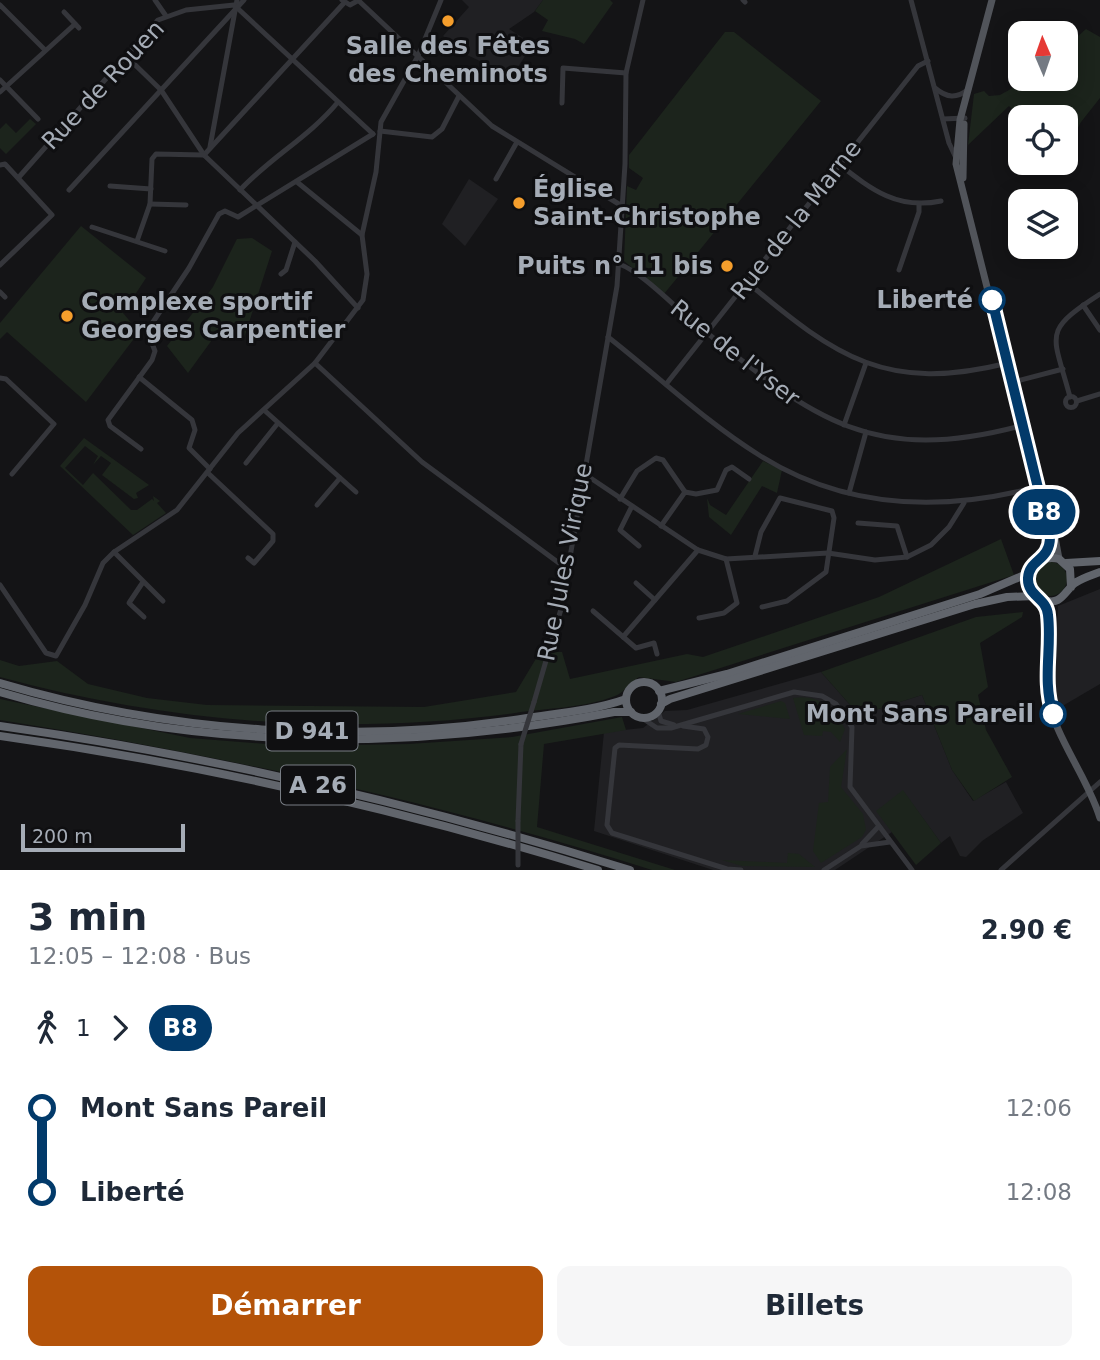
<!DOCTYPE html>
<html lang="fr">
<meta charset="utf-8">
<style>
body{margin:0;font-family:"DejaVu Sans",sans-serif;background:#f6f6f7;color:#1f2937;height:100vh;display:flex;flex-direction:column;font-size:26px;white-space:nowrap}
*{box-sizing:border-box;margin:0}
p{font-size:23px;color:#747a83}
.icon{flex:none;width:38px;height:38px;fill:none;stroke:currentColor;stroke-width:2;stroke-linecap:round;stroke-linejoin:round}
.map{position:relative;height:870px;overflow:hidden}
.panel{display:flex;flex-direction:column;background:#fff;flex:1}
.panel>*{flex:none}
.badge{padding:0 14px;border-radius:23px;font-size:24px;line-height:46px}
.needle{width:46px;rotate:358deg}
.tools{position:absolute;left:1008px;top:21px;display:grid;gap:14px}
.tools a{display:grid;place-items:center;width:70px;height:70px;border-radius:14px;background:#fff;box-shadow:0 4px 18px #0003;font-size:35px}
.scale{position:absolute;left:21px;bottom:18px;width:164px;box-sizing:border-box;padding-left:7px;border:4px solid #a5acb6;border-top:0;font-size:19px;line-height:24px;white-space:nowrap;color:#a5acb6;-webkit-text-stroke:5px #0f0f11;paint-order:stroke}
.map>.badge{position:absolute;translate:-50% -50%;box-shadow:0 0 0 4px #fff}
.legs{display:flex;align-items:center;gap:10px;height:77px;padding:0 28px;font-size:23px}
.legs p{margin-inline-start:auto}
.overview{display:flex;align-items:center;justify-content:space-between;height:119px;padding:0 28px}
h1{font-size:38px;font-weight:700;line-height:52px}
.primary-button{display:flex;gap:14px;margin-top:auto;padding:14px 28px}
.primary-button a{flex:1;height:80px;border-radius:14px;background:#b45309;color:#fff;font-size:28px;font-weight:700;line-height:80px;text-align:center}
.primary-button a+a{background:#f6f6f7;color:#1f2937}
ul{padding:0 28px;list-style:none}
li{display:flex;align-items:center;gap:24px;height:84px;font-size:26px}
li i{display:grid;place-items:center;width:10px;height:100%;margin:0 9px;background:currentColor}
li i::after{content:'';width:18px;height:18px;margin:-9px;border:5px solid;border-radius:50%;background:#fff}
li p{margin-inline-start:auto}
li:first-child i{background:linear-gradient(#0000 50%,currentColor 0)}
li:last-child i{background:linear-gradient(currentColor 50%,#0000 0)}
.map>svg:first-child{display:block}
.built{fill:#202023}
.green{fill:#1c241c}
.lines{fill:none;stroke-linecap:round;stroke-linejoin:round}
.minor{stroke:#35363b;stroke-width:5}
.major{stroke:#51545a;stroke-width:7}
.highway{stroke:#61656c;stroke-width:8}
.minor-bridge{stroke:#35363b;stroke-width:5}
.line-1-casing{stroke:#fff;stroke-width:16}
.line-1{stroke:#023a6a;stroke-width:10}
.poi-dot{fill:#f59e2c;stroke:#0f0f11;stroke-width:2.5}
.stop-1-dot{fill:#fff;stroke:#023a6a;stroke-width:3.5}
.labels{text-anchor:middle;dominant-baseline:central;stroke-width:6;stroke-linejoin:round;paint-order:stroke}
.shield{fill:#0f0f11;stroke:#787d84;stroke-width:2}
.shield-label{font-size:23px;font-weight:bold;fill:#a5acb6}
.poi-label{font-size:24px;font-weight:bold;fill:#a5acb6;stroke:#0f0f11;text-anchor:start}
.street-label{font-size:24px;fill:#a5acb6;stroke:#0f0f11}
.stop-label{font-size:24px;font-weight:bold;fill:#a5acb6;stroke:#0f0f11;text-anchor:end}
</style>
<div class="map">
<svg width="1100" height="870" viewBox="0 0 1100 870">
<rect width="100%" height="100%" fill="#141416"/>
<!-- built -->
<g class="built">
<path d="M 462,0 L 543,0 L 534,12 L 509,29 L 533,44 L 512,76 L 467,55 L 443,36 L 469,7 Z"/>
<path d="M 469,179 L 498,199 L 465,246 L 442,224 Z"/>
<path d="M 1100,589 L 1100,684 L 1059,708 L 1055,681 L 1058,606 Z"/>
<path d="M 821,672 L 859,715 L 922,695 L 952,770 L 973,801 L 1006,782 L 1023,813 L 982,841 L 966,857 L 960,856 L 950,836 L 941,843 L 903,791 L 877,811 L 892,832 L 835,870 L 713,870 L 594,831 L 604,732 L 643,728 L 665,711 L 687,710 Z"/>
</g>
<!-- green -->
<g class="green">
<path d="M 543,0 L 610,0 L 613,3 L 584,44 L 575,39 L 542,31 L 548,20 L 535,11 Z"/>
<path d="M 1086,29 L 1100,37 L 1100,98 L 1081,122 L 1066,151 L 1066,117 L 1020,117 L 1009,106 L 968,145 L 974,94 L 984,91 L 989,96 L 1000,95 L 1029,79 L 1066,79 L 1066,47 Z"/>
<path d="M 725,32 L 734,32 L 821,101 L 664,294 L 624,261 L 627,186 L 636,190 L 643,178 L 629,168 L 629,155 Z"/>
<path d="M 30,119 L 36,124 L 6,154 L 0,148 L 0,129 L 6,123 L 16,133 Z"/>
<path d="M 81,226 L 146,278 L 123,313 L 139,332 L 86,402 L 7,332 L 0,339 L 0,323 Z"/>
<path d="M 252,238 L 272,251 L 243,341 L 225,322 L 188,373 L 167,346 L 213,287 L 237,239 Z"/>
<path d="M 84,438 L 149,485 L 136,493 L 138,498 L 134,499 L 102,475 L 111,463 L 101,456 L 93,465 L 98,456 L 85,446 L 65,468 L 83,485 L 93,473 L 131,510 L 137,510 L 152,499 L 154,501 L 153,496 L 160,501 L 157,503 L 166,513 L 133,535 L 60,466 Z"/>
<path d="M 763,461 L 782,470 L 777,493 L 762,486 L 731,535 L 709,517 L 707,498 L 710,505 L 726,515 Z"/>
<path d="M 1001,539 L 1014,575 L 676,682 L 639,677 C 630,682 624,693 615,696 C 585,708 547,708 515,713 C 343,736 168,723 0,677 L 0,660 L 19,666 L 57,661 L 88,684 L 147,698 L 207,705 L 424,707 L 516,692 L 540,652 L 562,652 L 570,679 L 687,654 L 703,657 L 879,597 Z"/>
<circle cx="1050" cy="579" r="17"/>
<path d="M 1023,612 L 1022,617 L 980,643 L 988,687 L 978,695 L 986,730 L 1012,777 L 974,801 L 952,770 L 922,695 L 859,715 L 821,672 L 976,617 Z"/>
<path d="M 793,698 C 818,694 835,708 845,729 L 840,742 L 831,732 L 823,731 L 822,736 L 804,735 Z"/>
<path d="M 0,699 L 190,738 L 291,746 L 409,744 L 512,737 L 622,717 L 626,730 L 544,744 L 537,827 L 675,870 L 652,870 C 438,802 221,755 0,720 Z"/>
<path d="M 781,701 L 785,703 L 790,719 L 738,714 Z"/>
<path d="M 847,749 L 841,787 L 863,814 L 866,830 L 862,837 L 821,863 L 813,851 L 819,803 L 828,802 L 830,767 Z"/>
<path d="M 903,790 L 941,843 L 916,865 L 876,811 Z"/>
<path d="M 788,853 L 799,854 L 815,867 L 742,866 L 722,860 L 787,863 Z"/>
</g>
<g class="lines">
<!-- minor -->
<g class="minor">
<path d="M 155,0 L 166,16"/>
<path d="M 342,0 L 350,5 L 359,0"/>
<path d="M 743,0 L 745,2"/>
<path d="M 911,0 L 949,143 L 956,158"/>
<path d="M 359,1 L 492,126 L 622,206"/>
<path d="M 0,5 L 44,49"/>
<path d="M 64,12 L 79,28"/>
<path d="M 126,56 L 161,90 L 204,155 L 315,261 L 358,308"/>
<path d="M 0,80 L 38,119"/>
<path d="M 935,88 C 947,98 956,99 969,89"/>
<path d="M 0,92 L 75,24"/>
<path d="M 562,103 L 563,68 L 626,73"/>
<path d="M 943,119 L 965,118"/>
<path d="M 380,131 L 432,137 L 442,129 L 459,96"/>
<path d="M 210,147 L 237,0"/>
<path d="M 204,155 L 344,3"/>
<path d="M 0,165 L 5,164 L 52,215 L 0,265"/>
<path d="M 840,165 C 872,190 898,210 941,201"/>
<path d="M 19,177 L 158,20 L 186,10 L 234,5 L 373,134"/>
<path d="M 496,179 L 517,142"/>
<path d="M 297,182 L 362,235"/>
<path d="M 110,186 L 151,189"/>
<path d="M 69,190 L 244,0"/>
<path d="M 240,190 C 271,157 309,137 338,102"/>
<path d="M 150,204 L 186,205"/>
<path d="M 92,227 L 165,251"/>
<path d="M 137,241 L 150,204 L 152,159 L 156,154 L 204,155"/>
<path d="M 619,264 C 640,271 673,305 691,320 C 808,414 866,468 1024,425"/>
<path d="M 899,270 L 919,212 L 919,204"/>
<path d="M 281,274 L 286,270 L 295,242"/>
<path d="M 747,282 C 837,358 887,393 1008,363"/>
<path d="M 0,292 L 5,297"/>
<path d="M 1083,305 L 1100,330"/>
<path d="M 608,337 C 658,376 706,422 759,455 C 846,510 942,512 1037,487"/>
<path d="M 315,363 L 422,462 L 567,569"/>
<path d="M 139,377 L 192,420 L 195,430 L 189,448 L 210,469"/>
<path d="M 0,378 L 6,379 L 54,424 L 12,474"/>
<path d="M 1013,382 L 1063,369"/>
<path d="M 667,383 L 918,66 L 928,61"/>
<circle cx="1071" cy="402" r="5.5"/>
<path d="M 1070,397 C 1053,333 1041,332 1100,294"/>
<path d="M 1077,401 L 1100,394"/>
<path d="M 264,410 L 356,492"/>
<path d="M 844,425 L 866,363"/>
<path d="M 141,449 L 110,426 L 108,420 L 152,360 L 155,351 L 149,336 L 149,328 L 189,268 L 219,214 L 225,211 L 238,217 L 373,134"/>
<path d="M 246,463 L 278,423"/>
<path d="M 208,473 L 273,534 L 273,541 L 254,563 L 248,558"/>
<path d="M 583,473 L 698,550 L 726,559 L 828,553 L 875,560 L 907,557 L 931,545 L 949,527 L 964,503"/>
<path d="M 849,493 L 866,432"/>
<path d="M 620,499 L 637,471 L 656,458 L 663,460 L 685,492"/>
<path d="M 317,505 L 340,478"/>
<path d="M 632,506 L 620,530 L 639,546"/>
<path d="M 858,523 L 897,526 L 907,557"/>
<path d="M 661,526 L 685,492 L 696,494 L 717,490 L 726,470 L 732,467 L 749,479"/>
<path d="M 114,552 L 163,601"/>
<path d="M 755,556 L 761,532 L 780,498 L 832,511 L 834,518 L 826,572 L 787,601 L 762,607"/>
<path d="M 143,582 L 129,603 L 144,617"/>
<path d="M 636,583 L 655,600"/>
<path d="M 0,585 L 46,653 L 56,656 L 85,605 L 103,563 L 114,552 L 177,510 L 238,433 L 315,363 L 363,300 L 367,274 L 362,235 L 376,172 L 381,122 L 418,56 L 441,0"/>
<path d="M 593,611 L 636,648 L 654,643 L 657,654"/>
<path d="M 699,618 L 724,613 L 737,603 L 726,559"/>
<path d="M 623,637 L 698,550"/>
<path d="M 534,702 L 561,609 L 617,286 L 625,164 L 626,73 L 643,0"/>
<path d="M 658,711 L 661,721 L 674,725"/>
<path d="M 642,718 L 657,728 L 671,728 L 794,692 L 822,696 L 836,704 L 852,727 L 850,787 L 912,870"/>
<path d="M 683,726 L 704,729 L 708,737 L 706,745 L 698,749 L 619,745 L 615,748 L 607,825 L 612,833 L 727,869 L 741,870"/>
<path d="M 518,821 L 521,744"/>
<path d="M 862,844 L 879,826"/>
<path d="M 824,870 L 861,846 L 890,842"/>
<path d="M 1001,870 L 1100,782"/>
</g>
<!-- major -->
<g class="major">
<path d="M 992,0 L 960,120 L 956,164 L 1047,525 L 1050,543 L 1044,558"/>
<path d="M 963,178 L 964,124"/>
<path d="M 1040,478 L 1051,521"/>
<path d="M 1054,532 L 1059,559"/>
<path d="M 1042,600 C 1057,624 1044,664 1047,692 C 1053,736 1087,775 1100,818"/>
</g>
<!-- highway -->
<g class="highway">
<path d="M 1066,563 L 1100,561"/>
<path d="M 1071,587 L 1070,569 L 1059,559 C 1031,551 1015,592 1044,600 C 1061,606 1064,592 1075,583 C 1082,578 1092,575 1100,572"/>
<circle cx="644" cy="700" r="18"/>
<path d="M 0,683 C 169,733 353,745 527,718 C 560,713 595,710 626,699"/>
<path d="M 659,691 L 727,674 L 980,594 L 1029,573"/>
<path d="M 0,692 C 199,751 411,751 614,712 L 631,712"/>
<path d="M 661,704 L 670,699 L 975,604 L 1007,597 L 1036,596"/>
<path d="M 0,726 C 214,756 424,806 630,870"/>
<path d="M 0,736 C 202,764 403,810 598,870"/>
</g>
<!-- minor-bridge -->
<g class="minor-bridge">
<path d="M 521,744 L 534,702"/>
<path d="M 518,865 L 518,821"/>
</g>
</g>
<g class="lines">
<defs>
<path id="line-1" d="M 992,300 L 1050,537 C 1050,561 1029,559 1028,578 C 1027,596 1047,598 1048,615 C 1052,649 1042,680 1053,714"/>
</defs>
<!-- line-1 casing -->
<use href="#line-1" class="line-1-casing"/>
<!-- line-1 -->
<use href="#line-1" class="line-1"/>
</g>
<!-- markers -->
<g class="poi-dot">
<circle cx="448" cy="21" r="7"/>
<circle cx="519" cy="203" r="7"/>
<circle cx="727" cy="266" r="7"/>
<circle cx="67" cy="316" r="7"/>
</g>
<g class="stop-1-dot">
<circle cx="992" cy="300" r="12"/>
<circle cx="1053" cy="714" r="12"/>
</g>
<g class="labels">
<!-- shield labels -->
<g class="shield">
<rect x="266.5" y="711.5" width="91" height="39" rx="5"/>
<rect x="281" y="765.5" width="74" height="39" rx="5"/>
</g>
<g class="shield-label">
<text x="312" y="731">D 941</text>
<text x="318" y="785">A 26</text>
</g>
<!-- poi labels -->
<g class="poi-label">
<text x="448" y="46" text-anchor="middle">Salle des Fêtes<tspan x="448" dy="28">des Cheminots</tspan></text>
<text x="533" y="189">Église<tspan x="533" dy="28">Saint-Christophe</tspan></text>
<text x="713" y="266" text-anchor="end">Puits n° 11 bis</text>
<text x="81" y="302">Complexe sportif<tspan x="81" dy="28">Georges Carpentier</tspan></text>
</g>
<!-- street labels -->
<g class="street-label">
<text transform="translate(103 85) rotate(-47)">Rue de Rouen</text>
<text transform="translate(796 220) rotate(-52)">Rue de la Marne</text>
<text transform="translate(735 353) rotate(38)">Rue de l'Yser</text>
<text transform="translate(565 562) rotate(-79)">Rue Jules Virique</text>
</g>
<!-- stop labels -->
<g class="stop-label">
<text x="973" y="300">Liberté</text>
<text x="1034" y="714">Mont Sans Pareil</text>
</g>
</g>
</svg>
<div class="tools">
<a><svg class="needle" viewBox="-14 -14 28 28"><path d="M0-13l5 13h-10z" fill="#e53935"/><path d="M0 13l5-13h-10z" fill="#747a83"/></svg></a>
<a><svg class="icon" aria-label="locate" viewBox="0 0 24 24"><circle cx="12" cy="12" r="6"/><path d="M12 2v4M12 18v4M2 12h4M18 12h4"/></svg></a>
<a><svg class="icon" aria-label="layers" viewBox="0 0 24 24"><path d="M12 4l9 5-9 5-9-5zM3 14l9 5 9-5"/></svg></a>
</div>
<div class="scale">200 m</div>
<b class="badge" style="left:1044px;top:512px;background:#023a6a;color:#fff">B8</b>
</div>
<section class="panel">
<div class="overview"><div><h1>3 min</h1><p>12:05 – 12:08 · Bus</p></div><b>2.90 €</b></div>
<div class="legs"><svg class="icon" aria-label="walk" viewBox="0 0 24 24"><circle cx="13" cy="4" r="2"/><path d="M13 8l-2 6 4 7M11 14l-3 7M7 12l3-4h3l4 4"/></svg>1<svg class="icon" aria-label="forward" viewBox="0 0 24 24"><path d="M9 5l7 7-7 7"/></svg><b class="badge" style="background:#023a6a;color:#fff">B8</b></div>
<ul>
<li><i style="color:#023a6a"></i><b>Mont Sans Pareil</b><p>12:06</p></li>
<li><i style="color:#023a6a"></i><b>Liberté</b><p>12:08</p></li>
</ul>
<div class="primary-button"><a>Démarrer</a><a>Billets</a></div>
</section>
